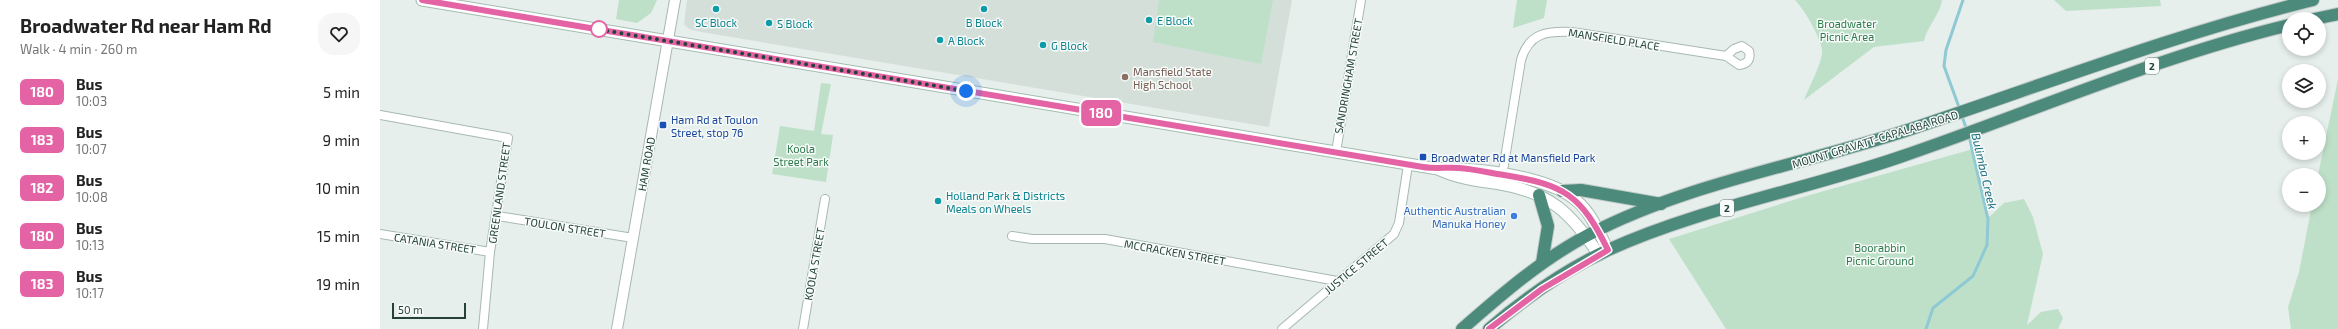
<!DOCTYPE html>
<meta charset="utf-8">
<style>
body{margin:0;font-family:"Exo 2",sans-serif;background:#f6f6f6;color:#222;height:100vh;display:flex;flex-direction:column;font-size:15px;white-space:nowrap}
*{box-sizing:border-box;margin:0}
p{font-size:13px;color:#767676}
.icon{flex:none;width:22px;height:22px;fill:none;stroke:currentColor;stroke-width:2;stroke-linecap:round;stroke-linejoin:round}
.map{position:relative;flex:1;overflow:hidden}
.panel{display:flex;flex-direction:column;background:#fff;width:380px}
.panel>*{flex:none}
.badge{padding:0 8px;border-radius:6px;font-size:14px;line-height:26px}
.fabs{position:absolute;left:1902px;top:12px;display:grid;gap:8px}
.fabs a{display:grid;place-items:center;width:44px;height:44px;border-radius:50%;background:#fff;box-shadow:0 2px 6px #0003;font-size:20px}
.scale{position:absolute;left:12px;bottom:10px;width:74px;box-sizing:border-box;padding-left:4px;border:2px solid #24423a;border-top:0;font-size:11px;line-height:14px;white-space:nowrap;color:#24423a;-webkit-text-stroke:3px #f7fbf9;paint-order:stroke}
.you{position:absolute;width:20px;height:20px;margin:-10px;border:3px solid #fff;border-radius:50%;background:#1a73e8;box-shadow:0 0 0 6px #1a73e833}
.map>.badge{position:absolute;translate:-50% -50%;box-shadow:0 0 0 2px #fff}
.round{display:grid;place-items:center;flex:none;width:42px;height:42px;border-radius:16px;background:#f6f6f6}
.summary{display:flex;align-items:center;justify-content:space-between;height:68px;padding:0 20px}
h1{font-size:19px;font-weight:700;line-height:30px}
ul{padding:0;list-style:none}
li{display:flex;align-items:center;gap:12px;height:48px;padding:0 20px}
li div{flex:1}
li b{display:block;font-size:15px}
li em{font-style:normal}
li .badge{min-width:44px;font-weight:700;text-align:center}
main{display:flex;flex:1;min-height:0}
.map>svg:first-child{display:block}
.built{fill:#d4dfda}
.green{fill:#bfe0c8}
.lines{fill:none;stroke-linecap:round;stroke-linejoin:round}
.stream{stroke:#8ec9d4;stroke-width:3}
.minor-casing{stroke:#a8b8b2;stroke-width:10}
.tertiary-casing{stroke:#a8b8b2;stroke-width:12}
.secondary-casing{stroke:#a4bbb3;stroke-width:13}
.trunk-casing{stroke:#c2cac8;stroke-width:14}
.minor{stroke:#fff;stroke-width:8}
.tertiary{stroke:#fff;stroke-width:10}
.secondary{stroke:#fff;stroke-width:11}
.trunk{stroke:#4c8a7c;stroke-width:12}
.line-casing{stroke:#fff;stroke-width:9}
.line{stroke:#e463a4;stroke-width:6}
.walk{stroke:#24423a;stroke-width:4;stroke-dasharray:0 7.2}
.culture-dot{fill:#0f9aa8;stroke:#f7fbf9;stroke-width:1.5}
.stop-dot{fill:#fff;stroke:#e463a4;stroke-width:2}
.education-dot{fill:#8d6e63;stroke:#f7fbf9;stroke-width:1.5}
.transit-dot{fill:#1a4fb4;stroke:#f7fbf9;stroke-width:1.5}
.shop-dot{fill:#3f7fe0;stroke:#f7fbf9;stroke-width:1.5}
.labels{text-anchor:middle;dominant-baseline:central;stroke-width:3;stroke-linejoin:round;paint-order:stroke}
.shield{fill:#f7fbf9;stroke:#637a73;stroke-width:1}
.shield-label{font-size:10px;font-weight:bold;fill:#24423a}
.culture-label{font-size:11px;fill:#0d838f;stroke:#f7fbf9;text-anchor:start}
.park-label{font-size:11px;fill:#2d7a4b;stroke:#f7fbf9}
.street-label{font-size:11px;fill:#24423a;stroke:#f7fbf9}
.education-label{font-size:11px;fill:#785e54;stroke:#f7fbf9;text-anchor:start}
.transit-label{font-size:11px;fill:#164399;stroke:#f7fbf9;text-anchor:start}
.shop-label{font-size:11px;fill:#366cbe;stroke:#f7fbf9;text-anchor:end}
.water-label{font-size:12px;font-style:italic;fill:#1c6f80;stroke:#f7fbf9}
</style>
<main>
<section class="panel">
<div class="summary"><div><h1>Broadwater Rd near Ham Rd</h1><p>Walk · 4 min · 260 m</p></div><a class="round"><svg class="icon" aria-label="heart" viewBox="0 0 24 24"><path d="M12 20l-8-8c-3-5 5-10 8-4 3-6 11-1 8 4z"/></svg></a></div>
<ul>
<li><span class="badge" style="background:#e463a4;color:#fff">180</span><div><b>Bus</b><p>10:03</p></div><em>5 min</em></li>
<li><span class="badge" style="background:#e463a4;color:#fff">183</span><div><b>Bus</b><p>10:07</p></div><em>9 min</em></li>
<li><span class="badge" style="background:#e463a4;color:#fff">182</span><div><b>Bus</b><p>10:08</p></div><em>10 min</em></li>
<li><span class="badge" style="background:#e463a4;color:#fff">180</span><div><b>Bus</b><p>10:13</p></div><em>15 min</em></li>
<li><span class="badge" style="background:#e463a4;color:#fff">183</span><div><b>Bus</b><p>10:17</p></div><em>19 min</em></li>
</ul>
</section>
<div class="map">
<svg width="1958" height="329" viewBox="0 0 1958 329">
<rect width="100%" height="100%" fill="#e6efeb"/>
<!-- built -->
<path class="built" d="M 307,0 L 912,0 L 889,127 L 321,32 L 309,29 L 304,24 Z"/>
<!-- green -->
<g class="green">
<path d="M 239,0 L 277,0 L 271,13 L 257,23 L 236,19 Z"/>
<path d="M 779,0 L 893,0 L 881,64 L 773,42 Z"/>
<path d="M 1137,0 L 1167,0 L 1164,18 L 1133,28 Z"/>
<path d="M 1415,0 L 1562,0 C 1560,15 1547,26 1544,41 L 1494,47 L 1424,100 C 1429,87 1440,67 1442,54 C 1444,42 1424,9 1415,0 Z"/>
<path d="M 1674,0 L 1780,0 L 1781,6 L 1686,11 Z"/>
<path d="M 1958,79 L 1958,329 L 1911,329 L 1908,307 L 1919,272 L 1932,205 L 1939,205 L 1938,175 Z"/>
<path d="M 441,83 L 451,84 L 441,134 L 453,135 L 446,182 L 392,174 L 400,126 L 434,131 Z"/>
<path d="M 1593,149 L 1608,218 L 1624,203 L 1644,199 L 1653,217 L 1663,254 L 1647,325 L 1661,312 L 1678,309 L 1683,318 L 1678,329 L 1346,329 L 1289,239 L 1423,197 Z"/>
</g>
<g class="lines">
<!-- stream -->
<g class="stream">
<path d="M 1580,110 L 1564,66 L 1566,50 L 1583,0"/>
<path d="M 1582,116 L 1587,131"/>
<path d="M 1546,329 L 1553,308 L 1593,276 L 1607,245 L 1608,219 L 1589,136"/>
</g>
<defs>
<g id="minor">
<path d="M 1362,46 L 1369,51 C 1371,59 1368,64 1359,65 L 1346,56 L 1354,49 Z"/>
<path d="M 0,115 L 128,138 L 110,252 L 103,329"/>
<path d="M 956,152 L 981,0"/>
<path d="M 1122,177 L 1141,60 C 1149,33 1166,31 1192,32 L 1346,56"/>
<path d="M 118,216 L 253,238"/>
<path d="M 0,234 L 110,252"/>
<path d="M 632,236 L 652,239 L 725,239 L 957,281"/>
<path d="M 423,329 L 445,199"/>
<path d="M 902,329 L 1014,234 L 1019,223 L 1028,165"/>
</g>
<path id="tertiary" d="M 237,329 L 295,0"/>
<g id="secondary">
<path d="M 42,0 L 1058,169 C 1094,167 1169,176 1197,201 C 1212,214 1219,233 1228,250"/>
<path d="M 1060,170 C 1080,179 1099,181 1120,184 C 1170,192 1192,214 1219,255"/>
</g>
<g id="trunk">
<path d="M 1934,19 L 1958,14"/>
<path d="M 1182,191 L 1201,190 L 1281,204"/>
<path d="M 1159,195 L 1168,226 L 1162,263"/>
<path d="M 1082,329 C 1122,294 1161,260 1208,235 C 1307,183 1422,165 1528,130 C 1663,85 1795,34 1933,0"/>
<path d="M 1109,329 C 1145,298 1185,270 1228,250 C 1321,208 1424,190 1520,157 C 1649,113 1776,57 1909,25"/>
</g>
</defs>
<!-- minor casing -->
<use href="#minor" class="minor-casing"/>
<!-- tertiary casing -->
<use href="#tertiary" class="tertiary-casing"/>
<!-- secondary casing -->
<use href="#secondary" class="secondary-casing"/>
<!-- trunk casing -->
<use href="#trunk" class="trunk-casing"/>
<!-- minor -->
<use href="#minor" class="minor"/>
<!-- tertiary -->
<use href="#tertiary" class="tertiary"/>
<!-- secondary -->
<use href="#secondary" class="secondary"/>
<!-- trunk -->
<use href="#trunk" class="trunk"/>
</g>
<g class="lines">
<defs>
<path id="line" d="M 42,0 L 1043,167 C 1056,169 1067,167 1079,168 C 1094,169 1110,173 1124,175 C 1185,185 1201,195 1228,250 L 1162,289 L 1109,329"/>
</defs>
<!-- line casing -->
<use href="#line" class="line-casing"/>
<!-- line -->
<use href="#line" class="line"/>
<!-- walk -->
<path class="walk" d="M 219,29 L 216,29 L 586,91"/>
</g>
<!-- markers -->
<g class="culture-dot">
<circle cx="336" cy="9" r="4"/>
<circle cx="604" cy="9" r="4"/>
<circle cx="769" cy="20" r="4"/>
<circle cx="389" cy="23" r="4"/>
<circle cx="560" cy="40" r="4"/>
<circle cx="663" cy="45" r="4"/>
<circle cx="558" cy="201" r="4"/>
</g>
<circle class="stop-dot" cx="219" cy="29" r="8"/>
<circle class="education-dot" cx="745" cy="77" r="4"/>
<g class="transit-dot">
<rect x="279" y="121" width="8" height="8" rx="2"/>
<rect x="1039" y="153" width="8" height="8" rx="2"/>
</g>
<circle class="shop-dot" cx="1134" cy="216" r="4"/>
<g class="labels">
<!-- shield labels -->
<g class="shield">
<rect x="1765" y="58" width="14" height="16" rx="3"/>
<rect x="1340" y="200" width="14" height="16" rx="3"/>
</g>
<g class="shield-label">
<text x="1772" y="66">2</text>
<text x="1347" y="208">2</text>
</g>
<!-- culture labels -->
<g class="culture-label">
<text x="777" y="20">E Block</text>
<text x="336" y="22" text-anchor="middle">SC Block</text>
<text x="604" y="22" text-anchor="middle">B Block</text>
<text x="397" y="23">S Block</text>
<text x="568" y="40">A Block</text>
<text x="671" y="45">G Block</text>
<text x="566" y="195">Holland Park &amp; Districts<tspan x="566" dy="13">Meals on Wheels</tspan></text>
</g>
<!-- park labels -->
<g class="park-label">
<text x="1467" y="23">Broadwater<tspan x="1467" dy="13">Picnic Area</tspan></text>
<text x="421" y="148">Koola<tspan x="421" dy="13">Street Park</tspan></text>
<text x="1500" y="247">Boorabbin<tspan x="1500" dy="13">Picnic Ground</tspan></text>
</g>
<!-- street labels -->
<g class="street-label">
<text transform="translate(1234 39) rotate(9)">MANSFIELD PLACE</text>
<text transform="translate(968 76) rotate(-80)">SANDRINGHAM STREET</text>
<text transform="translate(1495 139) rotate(-17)">MOUNT GRAVATT-CAPALABA ROAD</text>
<text transform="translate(266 164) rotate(-80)">HAM ROAD</text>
<text transform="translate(119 193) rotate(-82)">GREENLAND STREET</text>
<text transform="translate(185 227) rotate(9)">TOULON STREET</text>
<text transform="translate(55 243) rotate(9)">CATANIA STREET</text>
<text transform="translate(795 252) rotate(10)">MCCRACKEN STREET</text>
<text transform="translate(434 264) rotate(-80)">KOOLA STREET</text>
<text transform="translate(976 266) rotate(-40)">JUSTICE STREET</text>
</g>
<!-- education labels -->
<g class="education-label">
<text x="753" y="71">Mansfield State<tspan x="753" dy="13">High School</tspan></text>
</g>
<!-- transit labels -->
<g class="transit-label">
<text x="291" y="119">Ham Rd at Toulon<tspan x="291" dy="13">Street, stop 76</tspan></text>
<text x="1051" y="157">Broadwater Rd at Mansfield Park</text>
</g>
<!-- shop labels -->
<g class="shop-label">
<text x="1126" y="210">Authentic Australian<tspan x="1126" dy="13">Manuka Honey</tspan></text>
</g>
<!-- water labels -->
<g class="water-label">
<text transform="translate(1605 171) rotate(77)">Bulimba Creek</text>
</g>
</g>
</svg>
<div class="fabs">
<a><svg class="icon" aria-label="locate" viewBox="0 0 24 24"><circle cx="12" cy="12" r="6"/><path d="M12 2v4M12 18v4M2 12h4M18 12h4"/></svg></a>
<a><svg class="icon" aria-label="layers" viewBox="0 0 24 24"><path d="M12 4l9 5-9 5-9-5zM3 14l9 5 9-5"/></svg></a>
<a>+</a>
<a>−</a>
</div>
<div class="scale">50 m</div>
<div class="you" style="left:586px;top:91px"></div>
<b class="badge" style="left:721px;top:113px;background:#e463a4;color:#fff">180</b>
</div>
</main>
